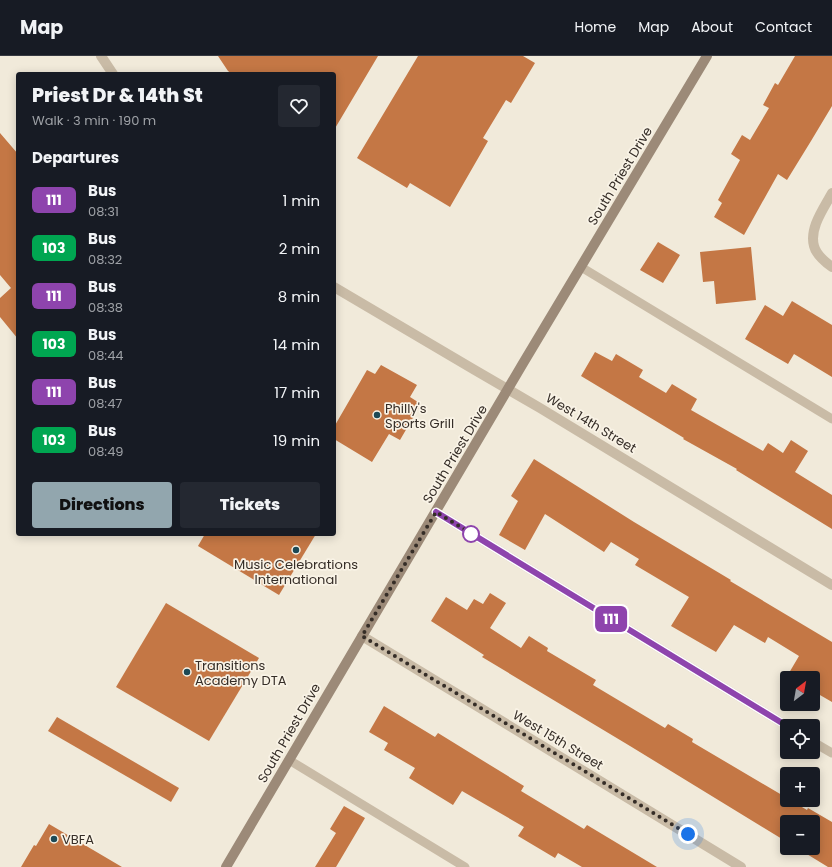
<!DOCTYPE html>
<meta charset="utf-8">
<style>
body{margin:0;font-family:Poppins,sans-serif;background:#242831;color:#f1f3f6;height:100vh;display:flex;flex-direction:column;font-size:15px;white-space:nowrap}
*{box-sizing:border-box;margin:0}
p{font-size:13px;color:#9ea1a6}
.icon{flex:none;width:22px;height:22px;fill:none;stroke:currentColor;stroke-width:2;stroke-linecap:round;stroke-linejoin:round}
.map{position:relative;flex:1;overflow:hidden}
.drawer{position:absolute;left:16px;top:16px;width:320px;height:464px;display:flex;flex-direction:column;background:#171b24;border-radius:4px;box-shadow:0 2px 10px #0003}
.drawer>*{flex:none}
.badge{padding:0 8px;border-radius:6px;font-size:14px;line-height:26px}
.needle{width:26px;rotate:31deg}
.controls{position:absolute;left:780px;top:615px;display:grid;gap:8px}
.controls a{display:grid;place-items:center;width:40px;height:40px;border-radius:4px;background:#171b24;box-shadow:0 2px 10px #0003;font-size:20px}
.you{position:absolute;width:20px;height:20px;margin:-10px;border:3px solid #fff;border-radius:50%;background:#1a73e8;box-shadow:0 0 0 6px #1a73e833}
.map>.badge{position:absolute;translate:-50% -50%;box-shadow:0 0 0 2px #fff}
h2{padding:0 16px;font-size:15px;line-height:36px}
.round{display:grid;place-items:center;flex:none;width:42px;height:42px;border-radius:4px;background:#242831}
.summary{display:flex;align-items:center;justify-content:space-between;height:68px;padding:0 16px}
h1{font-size:19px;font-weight:800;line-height:30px}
.primary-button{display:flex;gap:8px;margin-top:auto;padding:8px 16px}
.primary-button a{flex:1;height:46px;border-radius:4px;background:#92a6ae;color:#111;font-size:16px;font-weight:800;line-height:46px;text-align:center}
.primary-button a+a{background:#242831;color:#f1f3f6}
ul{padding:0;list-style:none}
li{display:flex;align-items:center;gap:12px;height:48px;padding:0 16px}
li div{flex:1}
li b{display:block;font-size:15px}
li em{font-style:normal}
li .badge{min-width:44px;font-weight:700;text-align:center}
header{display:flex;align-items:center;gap:24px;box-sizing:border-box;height:56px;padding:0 20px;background:#171b24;border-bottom:1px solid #363941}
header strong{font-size:19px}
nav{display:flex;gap:22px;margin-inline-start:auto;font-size:14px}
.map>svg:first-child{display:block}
.building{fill:#c47745}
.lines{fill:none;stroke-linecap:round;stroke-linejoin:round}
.service{stroke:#c9bba6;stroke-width:9}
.minor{stroke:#c9bba6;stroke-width:10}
.secondary{stroke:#9c8a78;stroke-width:10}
.line-casing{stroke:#fff;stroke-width:9}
.line{stroke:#8e44ad;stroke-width:6}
.walk{stroke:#352d27;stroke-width:4;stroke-dasharray:0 7.2}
.poi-dot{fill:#1d4955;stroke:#f9f3e6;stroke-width:1.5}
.stop-dot{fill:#fff;stroke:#8e44ad;stroke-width:2}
.labels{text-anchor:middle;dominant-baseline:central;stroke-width:3.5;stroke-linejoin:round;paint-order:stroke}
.street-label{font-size:13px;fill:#352d27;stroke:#f9f3e6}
.poi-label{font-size:13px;fill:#352d27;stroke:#f9f3e6;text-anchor:start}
</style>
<header>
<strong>Map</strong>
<nav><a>Home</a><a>Map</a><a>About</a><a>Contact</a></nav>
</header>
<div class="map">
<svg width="832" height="811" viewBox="0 0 832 811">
<rect width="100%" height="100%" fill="#f1eada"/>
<!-- building -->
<g class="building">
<path d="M 218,0 L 378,0 L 334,74 L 334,18 L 232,18 L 228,15 Z"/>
<path d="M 418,0 L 523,0 L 535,7 L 511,47 L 506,44 L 483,82 L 488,85 L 450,151 L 410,127 L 407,132 L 357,102 Z"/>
<path d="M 795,0 L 832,0 L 832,50 L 811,85 L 787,124 L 778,118 L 744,179 L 714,161 L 722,147 L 718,144 L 740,104 L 731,98 L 742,79 L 750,84 L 769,52 L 763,49 L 775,27 L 778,29 Z"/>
<path d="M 0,77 L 18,98 L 18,283 L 0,261 L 0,242 L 11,232 L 0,219 Z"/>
<path d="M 658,186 L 680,199 L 663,227 L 640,214 Z"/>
<path d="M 751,191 L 756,244 L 716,248 L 714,225 L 703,226 L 700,196 Z"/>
<path d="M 792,245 L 832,269 L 832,321 L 794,298 L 788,308 L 745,283 L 765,249 L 783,260 Z"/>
<path d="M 595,296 L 612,305 L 616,298 L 643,314 L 639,321 L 666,337 L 672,328 L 697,343 L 691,354 L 763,395 L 768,387 L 783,397 L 791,384 L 808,395 L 795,416 L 832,439 L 832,473 L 736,414 L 737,413 L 683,383 L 684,382 L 581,320 Z"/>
<path d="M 381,309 L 417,329 L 410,341 L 421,348 L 400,384 L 389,378 L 372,406 L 334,383 L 334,371 L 367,314 L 375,318 Z"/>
<path d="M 534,403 L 634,466 L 731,524 L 730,525 L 832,586 L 832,646 L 813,635 L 813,622 L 786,622 L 799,600 L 768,581 L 765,587 L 734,569 L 716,596 L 671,570 L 689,541 L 635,509 L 639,503 L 611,486 L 604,496 L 545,458 L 525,494 L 499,479 L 518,445 L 511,440 Z"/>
<path d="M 205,478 L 316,478 L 279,539 L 198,490 Z"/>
<path d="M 490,537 L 506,547 L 490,572 L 521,592 L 529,580 L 548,592 L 547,595 L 596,624 L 593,629 L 665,672 L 668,668 L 693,683 L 692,686 L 787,742 L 787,744 L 790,744 L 807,754 L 808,752 L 832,766 L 832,811 L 828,811 L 797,792 L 813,792 L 813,766 L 787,766 L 787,786 L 630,690 L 482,601 L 484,599 L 431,565 L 446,541 L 467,554 L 474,543 L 483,548 Z"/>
<path d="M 166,547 L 259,602 L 209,685 L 116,631 Z"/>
<path d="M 384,650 L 435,681 L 438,677 L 524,730 L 521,735 L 584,773 L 587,769 L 657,811 L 582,811 L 558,797 L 555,802 L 518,780 L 524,771 L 462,735 L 453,749 L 409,722 L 415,712 L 384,694 L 388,687 L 369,676 Z"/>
<path d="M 57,661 L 179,732 L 171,746 L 48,675 Z"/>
<path d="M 344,750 L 365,762 L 336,811 L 315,811 L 336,777 L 330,773 Z"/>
<path d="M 49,768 L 122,811 L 21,811 L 34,789 L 36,790 Z"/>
</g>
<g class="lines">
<!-- service -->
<g class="service">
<path d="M 581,211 L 832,363"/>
<path d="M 436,456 L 787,670"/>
<path d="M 813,686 L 832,697"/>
<path d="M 289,704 L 465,811"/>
</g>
<!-- minor -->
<g class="minor">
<path d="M 101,0 L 113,18"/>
<path d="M 832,137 C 824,152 809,172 814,190 C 816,198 825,206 832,211"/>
<path d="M 334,231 L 473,313 L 540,352 L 832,529"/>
<path d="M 362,580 L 741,811"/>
</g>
<!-- secondary -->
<path class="secondary" d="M 226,811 L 522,309 L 707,0"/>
</g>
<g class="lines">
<defs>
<path id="line" d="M 436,456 L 787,670"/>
</defs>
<!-- line casing -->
<use href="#line" class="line-casing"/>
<!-- line -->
<use href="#line" class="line"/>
<!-- walk -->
<path class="walk" d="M 471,478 L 477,481 L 436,456 L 362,580 L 688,778"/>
</g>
<!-- markers -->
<g class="poi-dot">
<circle cx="377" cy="359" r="4"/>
<circle cx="296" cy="494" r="4"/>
<circle cx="187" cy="616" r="4"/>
<circle cx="54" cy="783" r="4"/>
</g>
<circle class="stop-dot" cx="471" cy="478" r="8"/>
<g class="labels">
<!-- street labels -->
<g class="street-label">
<text transform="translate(620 120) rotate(-59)">South Priest Drive</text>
<text transform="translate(591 367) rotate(31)">West 14th Street</text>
<text transform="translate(455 398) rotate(-59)">South Priest Drive</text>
<text transform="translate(289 677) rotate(-60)">South Priest Drive</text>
<text transform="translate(558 684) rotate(31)">West 15th Street</text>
</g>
<!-- poi labels -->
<g class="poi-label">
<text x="385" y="352">Philly's<tspan x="385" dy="15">Sports Grill</tspan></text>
<text x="296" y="508" text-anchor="middle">Music Celebrations<tspan x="296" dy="15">International</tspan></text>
<text x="195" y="609">Transitions<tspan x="195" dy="15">Academy DTA</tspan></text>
<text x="62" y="783">VBFA</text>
</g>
</g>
</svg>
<div class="controls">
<a><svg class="needle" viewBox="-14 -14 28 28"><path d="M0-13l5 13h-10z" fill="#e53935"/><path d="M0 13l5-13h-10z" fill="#9ea1a6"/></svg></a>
<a><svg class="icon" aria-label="locate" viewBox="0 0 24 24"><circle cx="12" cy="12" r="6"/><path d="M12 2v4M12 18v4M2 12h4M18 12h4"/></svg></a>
<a>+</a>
<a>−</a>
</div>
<div class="you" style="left:688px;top:778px"></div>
<b class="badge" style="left:611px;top:563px;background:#8e44ad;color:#fff">111</b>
<section class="drawer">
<div class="summary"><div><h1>Priest Dr &amp; 14th St</h1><p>Walk · 3 min · 190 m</p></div><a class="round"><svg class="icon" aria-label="heart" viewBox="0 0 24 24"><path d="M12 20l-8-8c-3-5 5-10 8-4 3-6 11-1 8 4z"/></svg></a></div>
<h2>Departures</h2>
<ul>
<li><span class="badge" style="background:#8e44ad;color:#fff">111</span><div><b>Bus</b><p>08:31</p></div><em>1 min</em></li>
<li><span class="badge" style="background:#00a651;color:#fff">103</span><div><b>Bus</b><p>08:32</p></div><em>2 min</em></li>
<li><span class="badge" style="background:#8e44ad;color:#fff">111</span><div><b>Bus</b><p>08:38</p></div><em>8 min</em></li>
<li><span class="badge" style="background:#00a651;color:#fff">103</span><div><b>Bus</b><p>08:44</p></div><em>14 min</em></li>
<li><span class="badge" style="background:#8e44ad;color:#fff">111</span><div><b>Bus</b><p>08:47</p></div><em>17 min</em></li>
<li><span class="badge" style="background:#00a651;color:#fff">103</span><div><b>Bus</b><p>08:49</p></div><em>19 min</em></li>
</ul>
<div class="primary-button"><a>Directions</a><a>Tickets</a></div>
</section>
</div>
